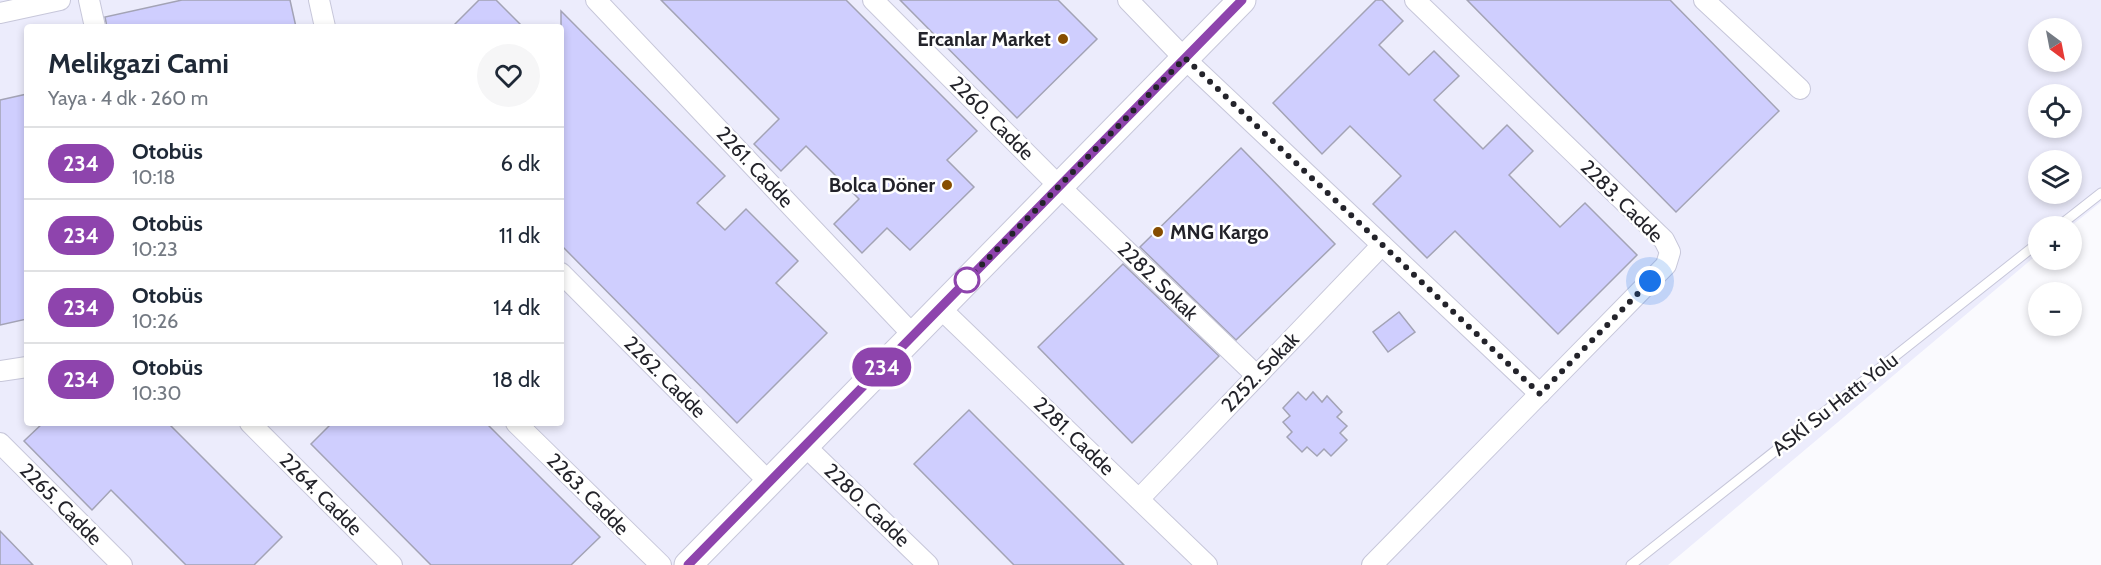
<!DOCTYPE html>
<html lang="tr">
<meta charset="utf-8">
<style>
body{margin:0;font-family:Cabin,sans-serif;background:#f6f6f7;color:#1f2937;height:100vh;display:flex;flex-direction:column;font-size:22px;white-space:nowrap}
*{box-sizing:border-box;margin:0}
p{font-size:20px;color:#747a83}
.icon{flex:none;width:33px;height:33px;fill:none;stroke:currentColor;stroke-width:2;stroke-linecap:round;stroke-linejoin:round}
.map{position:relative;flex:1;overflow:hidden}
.side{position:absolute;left:24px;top:24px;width:540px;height:402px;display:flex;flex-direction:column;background:#fff;border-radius:6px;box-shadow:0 3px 9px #0003}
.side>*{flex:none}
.badge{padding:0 12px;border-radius:20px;font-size:21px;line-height:39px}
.needle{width:39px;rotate:148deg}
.fabs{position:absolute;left:2028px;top:18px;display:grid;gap:12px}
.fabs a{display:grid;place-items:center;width:54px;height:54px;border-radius:50%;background:#fff;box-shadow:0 3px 9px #0003;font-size:30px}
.you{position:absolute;width:30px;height:30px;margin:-15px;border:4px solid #fff;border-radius:50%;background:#1a73e8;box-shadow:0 0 0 9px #1a73e833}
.map>.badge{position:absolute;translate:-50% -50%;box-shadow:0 0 0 3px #fff}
.round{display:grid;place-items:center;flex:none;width:63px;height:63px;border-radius:32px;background:#f6f6f7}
.summary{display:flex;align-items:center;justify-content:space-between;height:102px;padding:0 24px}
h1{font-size:28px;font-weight:700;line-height:45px}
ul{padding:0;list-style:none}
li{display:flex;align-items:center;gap:18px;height:72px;padding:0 24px;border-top:2px solid #e0e1e3}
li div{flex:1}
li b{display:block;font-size:22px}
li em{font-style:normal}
li .badge{min-width:66px;font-weight:700;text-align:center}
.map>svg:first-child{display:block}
.built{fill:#ececfc;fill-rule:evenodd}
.building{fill:#cfcefe;stroke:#a3a3b5;stroke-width:1.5}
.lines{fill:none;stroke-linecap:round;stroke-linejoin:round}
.lane-casing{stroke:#c7c7da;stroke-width:11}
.street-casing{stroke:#c7c7da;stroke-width:22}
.secondary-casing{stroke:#c7c7da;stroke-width:29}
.lane{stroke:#fff;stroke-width:9}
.street{stroke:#fff;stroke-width:20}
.secondary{stroke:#fff;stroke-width:27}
.line-casing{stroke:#fff;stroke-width:14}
.line{stroke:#8e44ad;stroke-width:9}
.walk{stroke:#23232a;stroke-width:6;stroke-dasharray:0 10.8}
.poi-dot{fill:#864d01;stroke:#fff;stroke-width:2}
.stop-dot{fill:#fff;stroke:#8e44ad;stroke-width:3}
.labels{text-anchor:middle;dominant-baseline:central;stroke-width:5;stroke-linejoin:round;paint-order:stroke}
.poi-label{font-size:20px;font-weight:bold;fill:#23232a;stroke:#fff;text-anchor:end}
.street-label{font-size:20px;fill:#23232a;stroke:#fff}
</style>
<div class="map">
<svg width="2101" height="565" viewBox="0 0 2101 565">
<rect width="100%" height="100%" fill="#fafafe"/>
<!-- built -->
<path class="built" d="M 0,0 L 2101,0 L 2101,202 L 2071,226 L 2038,226 L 2038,254 L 1668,565 L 0,565 ZM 27,27 L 561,27 L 561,423 L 27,423 ZM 2038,28 L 2072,28 L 2072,62 L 2038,62 ZM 2038,94 L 2072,94 L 2072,128 L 2038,128 ZM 2038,160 L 2072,160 L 2072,194 L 2038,194 Z"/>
<!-- building -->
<g class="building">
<path d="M 182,0 L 290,0 L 296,27 L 107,27 L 105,17 Z"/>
<path d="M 479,0 L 496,0 L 523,27 L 452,27 Z"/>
<path d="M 661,0 L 846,0 L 977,131 L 947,160 L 974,187 L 910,250 L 887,228 L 862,253 L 834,224 L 859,199 L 806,146 L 781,171 L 754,144 L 779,119 Z"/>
<path d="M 900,0 L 1058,0 L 1097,39 L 1017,118 Z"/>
<path d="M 1376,0 L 1382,0 L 1403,21 L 1379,45 L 1409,75 L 1434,51 L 1459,76 L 1434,100 L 1483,149 L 1507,125 L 1533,151 L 1509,175 L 1560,227 L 1585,203 L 1637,255 L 1558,334 L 1455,231 L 1427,258 L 1373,204 L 1401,176 L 1350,126 L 1322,154 L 1273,103 Z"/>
<path d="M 1467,0 L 1670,0 L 1779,111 L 1676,212 Z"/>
<path d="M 561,11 L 725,176 L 697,203 L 725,230 L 746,209 L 798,261 L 776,283 L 827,333 L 737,423 L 561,245 Z"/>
<path d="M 27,94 L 27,319 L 0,325 L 0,100 Z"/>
<path d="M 1241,148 L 1335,244 L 1236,340 L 1140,247 Z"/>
<path d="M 1123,264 L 1219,356 L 1132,443 L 1038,347 Z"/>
<path d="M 1399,312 L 1415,332 L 1388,352 L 1373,332 Z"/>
<path d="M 1298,392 L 1306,400 L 1313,392 L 1322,402 L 1327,396 L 1342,412 L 1337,417 L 1347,426 L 1340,433 L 1347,440 L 1331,456 L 1324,449 L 1317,456 L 1307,447 L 1302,452 L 1287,437 L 1292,432 L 1283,422 L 1290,416 L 1283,408 Z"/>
<path d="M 969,410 L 1124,565 L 1014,565 L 914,464 Z"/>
<path d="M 43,423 L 168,423 L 282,537 L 254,565 L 186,565 L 111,490 L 92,510 L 24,441 Z"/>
<path d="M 332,423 L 486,423 L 600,537 L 571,565 L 431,565 L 311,444 Z"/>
<path d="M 0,531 L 33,565 L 0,565 Z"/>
</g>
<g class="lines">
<defs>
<g id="lane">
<path d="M 2059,226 L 2101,193"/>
<path d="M 1631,565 L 2038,243"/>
</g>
<g id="street">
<path d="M 89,0 L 95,27"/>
<path d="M 319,0 L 325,27"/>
<path d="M 596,0 L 913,335"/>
<path d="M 873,0 L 1059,186 L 1257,376"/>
<path d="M 1128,0 L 1185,59 L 1540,394"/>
<path d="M 1704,0 L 1800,89"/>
<path d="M 0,13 L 60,0"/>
<path d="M 561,273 L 769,482"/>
<path d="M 940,308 L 1207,565"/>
<path d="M 0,371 L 27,367"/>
<path d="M 250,423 L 392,565"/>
<path d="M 516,423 L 661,565"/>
<path d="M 0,443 L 122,565"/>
<path d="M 805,446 L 928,565"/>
<path d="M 1139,499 L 1382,245"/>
<path d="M 1372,565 L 1666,265 L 1670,252 L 1664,240 L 1415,0"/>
</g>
<path id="secondary" d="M 688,565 L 1242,0"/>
</defs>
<!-- lane casing -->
<use href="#lane" class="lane-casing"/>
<!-- street casing -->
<use href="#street" class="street-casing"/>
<!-- secondary casing -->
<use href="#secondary" class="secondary-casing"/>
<!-- lane -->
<use href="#lane" class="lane"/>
<!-- street -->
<use href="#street" class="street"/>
<!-- secondary -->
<use href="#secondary" class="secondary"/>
</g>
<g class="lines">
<defs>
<path id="line" d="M 688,565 L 1242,0"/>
</defs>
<!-- line casing -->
<use href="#line" class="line-casing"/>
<!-- line -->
<use href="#line" class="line"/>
<!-- walk -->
<path class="walk" d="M 967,280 L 1185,58 L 1540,394 L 1650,281"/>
</g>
<!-- markers -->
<g class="poi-dot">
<circle cx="1063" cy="39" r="6"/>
<circle cx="947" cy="185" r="6"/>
<circle cx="1158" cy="232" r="6"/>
</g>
<circle class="stop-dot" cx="967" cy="280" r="12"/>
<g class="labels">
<!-- poi labels -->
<g class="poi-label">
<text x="1051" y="39">Ercanlar Market</text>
<text x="935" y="185">Bolca Döner</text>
<text x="1170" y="232" text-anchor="start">MNG Kargo</text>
</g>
<!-- street labels -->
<g class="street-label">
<text transform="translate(992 118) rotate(45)">2260. Cadde</text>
<text transform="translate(755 167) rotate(47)">2261. Cadde</text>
<text transform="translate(1622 201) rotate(45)">2283. Cadde</text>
<text transform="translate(1158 281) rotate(44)">2282. Sokak</text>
<text transform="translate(1260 372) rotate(-46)">2252. Sokak</text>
<text transform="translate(665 377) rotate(45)">2262. Cadde</text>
<text transform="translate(1835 404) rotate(-38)">ASKİ Su Hattı Yolu</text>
<text transform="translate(1074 436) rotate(44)">2281. Cadde</text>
<text transform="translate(321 494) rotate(45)">2264. Cadde</text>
<text transform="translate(588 494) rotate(45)">2263. Cadde</text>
<text transform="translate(61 504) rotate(45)">2265. Cadde</text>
<text transform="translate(867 505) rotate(44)">2280. Cadde</text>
</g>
</g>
</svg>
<div class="fabs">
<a><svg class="needle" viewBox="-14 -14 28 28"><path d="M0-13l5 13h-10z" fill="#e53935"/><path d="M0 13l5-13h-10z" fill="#747a83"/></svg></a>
<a><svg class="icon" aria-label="locate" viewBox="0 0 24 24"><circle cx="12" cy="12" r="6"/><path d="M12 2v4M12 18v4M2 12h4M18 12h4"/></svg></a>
<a><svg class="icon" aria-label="layers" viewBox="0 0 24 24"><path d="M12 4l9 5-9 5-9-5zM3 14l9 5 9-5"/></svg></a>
<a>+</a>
<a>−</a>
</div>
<div class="you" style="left:1650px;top:281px"></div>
<b class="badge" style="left:882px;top:367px;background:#8e44ad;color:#fff">234</b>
<section class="side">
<div class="summary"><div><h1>Melikgazi Cami</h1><p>Yaya · 4 dk · 260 m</p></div><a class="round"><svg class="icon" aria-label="heart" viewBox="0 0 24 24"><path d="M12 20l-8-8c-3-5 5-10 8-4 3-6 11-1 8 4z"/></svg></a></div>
<ul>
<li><span class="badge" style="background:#8e44ad;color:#fff">234</span><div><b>Otobüs</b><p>10:18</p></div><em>6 dk</em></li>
<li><span class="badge" style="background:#8e44ad;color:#fff">234</span><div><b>Otobüs</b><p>10:23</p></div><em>11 dk</em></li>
<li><span class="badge" style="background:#8e44ad;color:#fff">234</span><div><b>Otobüs</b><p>10:26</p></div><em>14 dk</em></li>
<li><span class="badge" style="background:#8e44ad;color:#fff">234</span><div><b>Otobüs</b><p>10:30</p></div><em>18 dk</em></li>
</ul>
</section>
</div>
